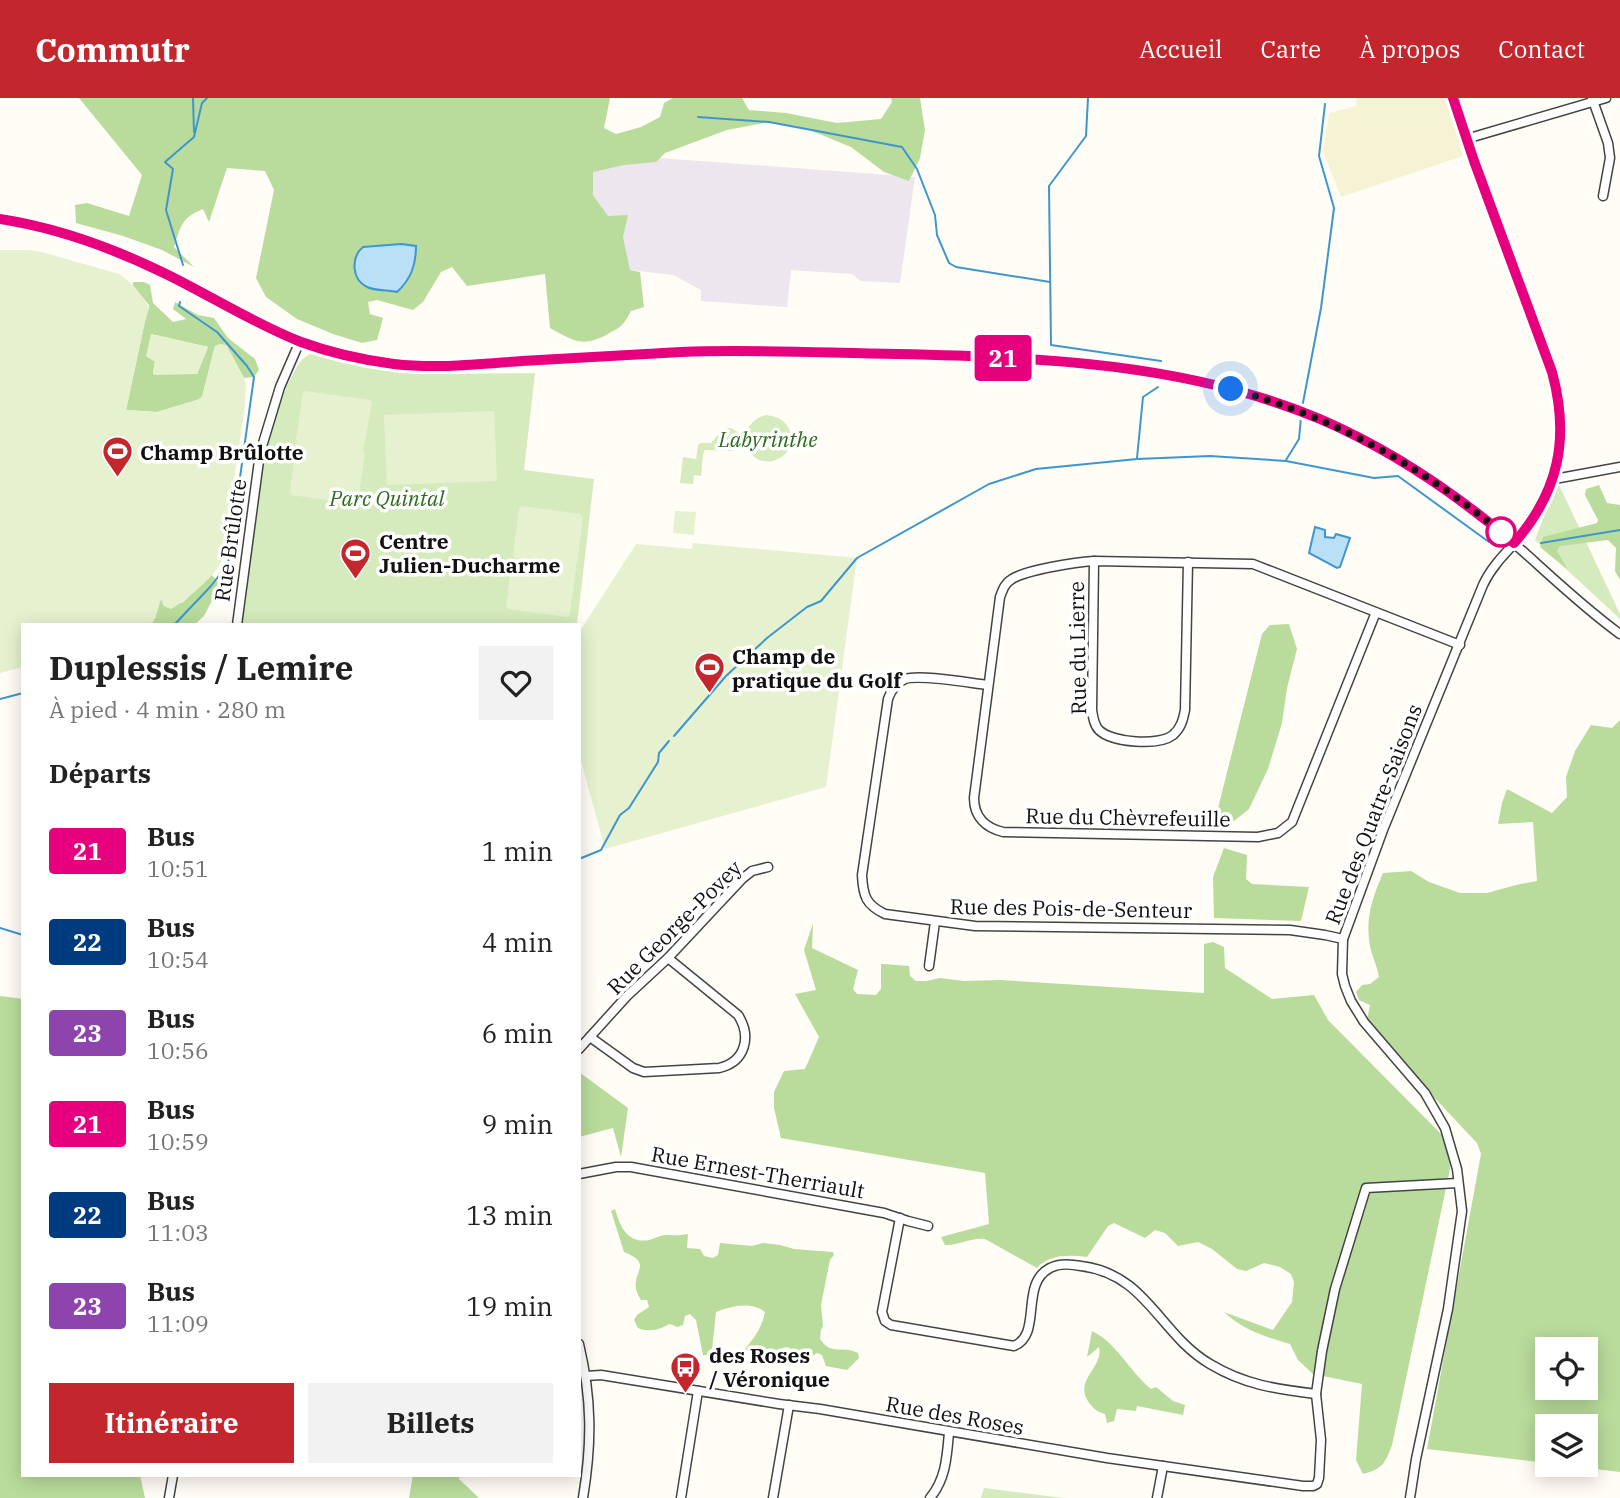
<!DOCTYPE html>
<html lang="fr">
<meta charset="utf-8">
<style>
body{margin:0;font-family:"IBM Plex Serif",serif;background:#f2f2f2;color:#222;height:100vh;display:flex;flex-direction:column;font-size:26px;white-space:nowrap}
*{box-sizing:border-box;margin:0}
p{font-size:23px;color:#767676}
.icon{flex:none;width:38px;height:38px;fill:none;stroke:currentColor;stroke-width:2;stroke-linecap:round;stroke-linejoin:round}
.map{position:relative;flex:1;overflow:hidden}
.side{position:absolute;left:21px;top:525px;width:560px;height:854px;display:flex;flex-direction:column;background:#fff;border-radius:0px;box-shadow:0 4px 18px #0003}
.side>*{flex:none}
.badge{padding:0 14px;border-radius:5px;font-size:24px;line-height:46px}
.tools{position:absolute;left:1535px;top:1239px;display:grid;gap:14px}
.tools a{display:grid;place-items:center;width:63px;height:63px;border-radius:0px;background:#fff;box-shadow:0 4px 18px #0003;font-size:35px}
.you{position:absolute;width:35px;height:35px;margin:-18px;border:5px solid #fff;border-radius:50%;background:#1a73e8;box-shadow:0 0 0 10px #1a73e833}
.map>.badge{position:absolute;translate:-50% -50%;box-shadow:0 0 0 4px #fff}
h2{padding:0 28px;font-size:26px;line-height:63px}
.round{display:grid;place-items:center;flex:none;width:74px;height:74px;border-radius:0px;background:#f2f2f2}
.headline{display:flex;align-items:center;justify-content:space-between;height:119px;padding:0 28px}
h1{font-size:33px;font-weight:800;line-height:52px}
.cta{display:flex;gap:14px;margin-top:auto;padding:14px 28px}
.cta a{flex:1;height:80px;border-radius:0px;background:#c4262e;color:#fff;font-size:28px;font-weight:800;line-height:80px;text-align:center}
.cta a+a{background:#f2f2f2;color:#222}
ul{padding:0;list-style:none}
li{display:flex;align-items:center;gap:21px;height:91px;padding:0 28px}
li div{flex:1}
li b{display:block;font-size:26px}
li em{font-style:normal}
li .badge{min-width:77px;font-weight:700;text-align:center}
header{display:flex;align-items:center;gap:42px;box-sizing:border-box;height:98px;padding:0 35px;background:#c4262e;color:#fff}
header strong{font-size:33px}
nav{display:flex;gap:38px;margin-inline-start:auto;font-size:24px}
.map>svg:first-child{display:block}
.industrial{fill:#eee6ef}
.farmland{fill:#f6f3d4}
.green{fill:#d5ebbd}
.forest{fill:#b9dc9c;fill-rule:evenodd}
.pitch{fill:#e6f2cf}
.water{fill:#b9e0f7;stroke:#3f96cf;stroke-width:2}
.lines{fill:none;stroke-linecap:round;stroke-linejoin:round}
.stream{stroke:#3f96cf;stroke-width:2}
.minor-casing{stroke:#444;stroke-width:11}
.minor{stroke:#fff;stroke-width:8}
.line-casing{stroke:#fff;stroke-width:16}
.line{stroke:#e6007e;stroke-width:10}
.walk{stroke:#111;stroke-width:7;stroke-dasharray:0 12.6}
.stop-dot{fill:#fff;stroke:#e6007e;stroke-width:3.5}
.labels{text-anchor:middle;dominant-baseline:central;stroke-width:7;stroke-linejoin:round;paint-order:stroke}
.park-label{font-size:21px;font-style:italic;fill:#2f6b1f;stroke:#fff}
.poi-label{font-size:21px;font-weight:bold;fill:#111;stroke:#fff;text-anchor:start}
.street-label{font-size:21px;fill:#111;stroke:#fff}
</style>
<header>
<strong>Commutr</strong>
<nav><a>Accueil</a><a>Carte</a><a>À propos</a><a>Contact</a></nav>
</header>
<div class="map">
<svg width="1620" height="1400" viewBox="0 0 1620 1400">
<rect width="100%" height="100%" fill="#fffdf5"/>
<!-- industrial -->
<path class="industrial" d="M 579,54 L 915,79 L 900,185 L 861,183 L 852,176 L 791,172 L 787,209 L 701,203 L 701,192 L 673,177 L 579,166 Z"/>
<!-- farmland -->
<path class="farmland" d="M 1356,0 L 1447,0 L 1463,58 L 1341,99 L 1323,53 L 1329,15 L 1357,8 Z"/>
<!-- green -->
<g class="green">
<path d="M 310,256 L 365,268 L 413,275 L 439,276 L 535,275 L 524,372 L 594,381 L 577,527 L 241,527 C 245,491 250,456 255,420 C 262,372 268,324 291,280 C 296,270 300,261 310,256 Z"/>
<path d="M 766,317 C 774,318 781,320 786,326 C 808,354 758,385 744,343 L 733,353 L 705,352 L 703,356 L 701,378 L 694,377 L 693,386 L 680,385 L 683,359 L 696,361 L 698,347 L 700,345 L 711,345 C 723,331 727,323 742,338 C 750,328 753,320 766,317 Z"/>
<path d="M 1559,387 L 1620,516 L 1620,521 L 1535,442 L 1549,405 Z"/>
<path d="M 984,1390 L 1063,1400 L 981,1400 Z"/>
</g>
<!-- forest -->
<g class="forest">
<path d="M 79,0 L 610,0 L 604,30 L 616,36 L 641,29 L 660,19 L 664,5 L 673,0 L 742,0 L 749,12 L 786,15 L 837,25 L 881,21 L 892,4 L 891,0 L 920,0 L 925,32 L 920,60 L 909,83 L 884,74 L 851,49 L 807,31 L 769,24 L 727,32 L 665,55 L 656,64 L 624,67 L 593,74 L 593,97 L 608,118 L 628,117 L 623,139 L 630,172 L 640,174 L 644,209 L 631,213 C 623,228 622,228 608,236 C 582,250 574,243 550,230 L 545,176 L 467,188 L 452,169 L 441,174 L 423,204 L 413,212 L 377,202 L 368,204 L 370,216 L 383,220 L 377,242 L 362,245 L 333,236 L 297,221 L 266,199 L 256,180 L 274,92 L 265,73 L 227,70 L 209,124 L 203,111 C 181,120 181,128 174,149 L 194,169 L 162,152 L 123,138 L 76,125 L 75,107 L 87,105 L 129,118 L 142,77 Z"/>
<path d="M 133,184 L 144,184 L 150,187 L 153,205 L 173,224 L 186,221 L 173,211 L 175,204 L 198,217 L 214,220 L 228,240 L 255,261 L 259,272 L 254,279 L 244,280 L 226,247 L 215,248 L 202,299 L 197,302 L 157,314 L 126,312 L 145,223 L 149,210 L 149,207 L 133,188 ZM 151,236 L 208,249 L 197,276 L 153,275 L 155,264 Z"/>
<path d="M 1599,387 L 1607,405 L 1620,407 L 1620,482 L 1615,473 L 1616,450 L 1608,442 L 1560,448 L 1557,453 L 1568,472 L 1540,449 L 1543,439 L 1597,425 L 1598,422 L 1585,397 L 1586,391 Z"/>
<path d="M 212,477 L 220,487 L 204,518 L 194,527 L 151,527 L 155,520 L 161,500 L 182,505 Z"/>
<path d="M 1289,526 L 1297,551 L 1287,590 L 1282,625 L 1268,671 L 1249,711 L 1234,723 L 1221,720 L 1217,714 L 1262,536 L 1270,527 Z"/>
<path d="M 1620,622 L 1620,1374 L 1562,1367 L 1586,1367 L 1586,1328 L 1547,1328 L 1547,1365 L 1427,1351 L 1481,1056 L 1477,1045 L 1366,927 L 1370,907 L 1359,902 L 1356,894 L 1362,887 L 1370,886 L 1379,879 C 1377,866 1370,855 1369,841 C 1366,817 1374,796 1383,775 L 1411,773 L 1429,784 L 1460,795 L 1487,795 L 1516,787 L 1537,783 L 1533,724 L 1498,726 L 1502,705 L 1507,691 L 1552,715 L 1567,699 L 1566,679 L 1575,653 L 1591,627 L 1612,630 ZM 1547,1251 L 1586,1251 L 1586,1290 L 1547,1290 Z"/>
<path d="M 1224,750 L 1247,757 L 1246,781 L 1252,786 L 1309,789 L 1301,823 L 1214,820 L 1213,779 Z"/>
<path d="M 813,825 L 812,850 L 858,872 L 853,891 L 857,896 L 876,897 L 881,891 L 881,866 L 884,866 L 909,868 L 910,878 L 916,883 L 926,883 L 940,880 L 964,883 L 1001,882 L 1204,895 L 1204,846 L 1213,844 L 1224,849 L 1225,870 L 1272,901 L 1314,897 L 1328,922 L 1445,1040 L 1449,1055 L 1450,1071 L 1392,1347 C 1385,1365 1383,1371 1363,1376 L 1356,1362 L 1362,1286 L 1313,1276 L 1298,1262 L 1290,1246 C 1266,1239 1243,1232 1224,1214 L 1273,1232 L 1292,1204 L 1294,1184 L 1291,1176 L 1280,1169 L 1264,1165 L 1246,1173 L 1237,1171 L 1212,1151 L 1198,1144 L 1178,1148 L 1165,1135 L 1155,1132 L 1145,1140 L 1114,1125 L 1108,1128 L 1087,1159 C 1069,1157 1050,1156 1037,1170 L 985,1141 C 971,1139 958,1148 945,1147 L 941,1139 L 989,1126 L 985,1075 L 781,1040 L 774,1010 L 774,994 L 784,973 L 805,971 L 819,939 L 795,896 L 816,892 L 804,852 Z"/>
<path d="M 0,898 L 23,901 L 23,1377 L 140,1377 L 145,1400 L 0,1400 Z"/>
<path d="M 579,974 L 628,1010 L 621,1059 L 613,1030 L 579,1039 Z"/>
<path d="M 615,1111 C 620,1128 627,1146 649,1142 C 654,1141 660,1137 666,1137 C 675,1137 678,1138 688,1136 L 687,1150 L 700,1151 L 704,1158 L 713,1160 L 718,1157 L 720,1145 L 752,1148 L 763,1145 L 780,1147 L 794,1151 L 833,1154 L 834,1157 L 830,1162 L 821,1207 L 823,1228 L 821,1232 L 820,1241 C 831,1258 843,1247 858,1255 L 859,1260 L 847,1272 L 826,1268 L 822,1257 L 817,1255 L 799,1266 L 794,1265 L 791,1261 L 791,1251 L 787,1249 L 783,1250 L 780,1254 L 782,1260 L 744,1252 C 754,1240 762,1230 765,1214 C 751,1203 731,1208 716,1214 L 712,1252 L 707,1257 L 703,1257 L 696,1222 L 690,1216 L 685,1218 L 683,1227 L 677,1229 C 667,1224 670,1227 661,1230 C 654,1233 644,1233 638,1230 L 634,1222 L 637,1217 L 649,1209 L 647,1202 L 641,1202 C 623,1175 659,1168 624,1154 L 611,1113 Z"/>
<path d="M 1092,1233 C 1117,1245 1129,1273 1151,1291 L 1156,1289 L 1173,1303 L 1185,1307 L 1183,1317 L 1137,1308 L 1136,1313 L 1117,1311 L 1114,1323 L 1107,1325 L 1105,1316 C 1098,1314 1096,1313 1091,1307 C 1071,1282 1104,1271 1099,1249 L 1087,1259 Z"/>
<path d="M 413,1377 L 460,1377 L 459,1381 L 479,1400 L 409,1400 Z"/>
</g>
<!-- pitch -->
<g class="pitch">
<path d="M 0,152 L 29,152 L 42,154 L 119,176 C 131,184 143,197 149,210 L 145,223 L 126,312 L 157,314 L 197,302 L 202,299 L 215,248 L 220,246 L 226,247 L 244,280 L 246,287 L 244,315 L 224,448 C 223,453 223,459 221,464 C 215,478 184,504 171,511 L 164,508 L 161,501 L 155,520 L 150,527 L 23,527 L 23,569 L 0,575 Z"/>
<path d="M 151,236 L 208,249 L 197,276 L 154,277 L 153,275 L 155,264 L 146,258 Z"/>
<path d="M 305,293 L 370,302 L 372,304 L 363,354 L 365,355 L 358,403 L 357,403 L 356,406 L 291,397 L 291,394 L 290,394 L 296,346 L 298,343 L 296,342 L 303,294 Z"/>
<path d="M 494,313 L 497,383 L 387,387 L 384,317 Z"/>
<path d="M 521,408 L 581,416 L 581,418 L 583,419 L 577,466 L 575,467 L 576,469 L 570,516 L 568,519 L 508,511 L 506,509 L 512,462 L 514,462 L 515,459 L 513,458 L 519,411 Z"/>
<path d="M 675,413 L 696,414 L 694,437 L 673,435 Z"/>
<path d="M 693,445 L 857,460 L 826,689 L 605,751 L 579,655 L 579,539 L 580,533 L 636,446 L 692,451 Z"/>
</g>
<!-- water -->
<g class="water">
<path d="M 401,146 L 416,148 C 416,167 411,181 397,194 C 388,192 375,193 367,189 C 351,181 351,159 363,149 Z"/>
<path d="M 1315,429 L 1325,432 L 1325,439 L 1334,440 L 1336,436 L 1350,440 L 1340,469 L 1337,470 L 1309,455 Z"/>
</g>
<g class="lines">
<!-- stream -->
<g class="stream">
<path d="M 193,0 L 194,34"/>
<path d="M 1088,0 L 1086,38 L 1049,88 L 1051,247 L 1161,263"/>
<path d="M 698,19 L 769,24 L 902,49 L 917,71 L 935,117 L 937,137 L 949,165 L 956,169 L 1050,184"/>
<path d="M 183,167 L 166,112 L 173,71 L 165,64 L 194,39 L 202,5 L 207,0"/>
<path d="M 1302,310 L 1321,210 L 1334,110 L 1319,58 L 1325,6"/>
<path d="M 1137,360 L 1143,299 L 1158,289"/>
<path d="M 1286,362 L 1299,341 L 1301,319"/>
<path d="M 1541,445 L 1620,432"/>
<path d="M 174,527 L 211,488 L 228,466 L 254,279 L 247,268 L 217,234 L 179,208 L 180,204"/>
<path d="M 0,601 L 23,595"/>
<path d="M 674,638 L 726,578 L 767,540 L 807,509 L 821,503 L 857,460 L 989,386 L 1036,371 L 1137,361 L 1210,358 L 1286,363 L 1374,380 L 1398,378 L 1489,444"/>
<path d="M 579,761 L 601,752 L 620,717 L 629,710 L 658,664 L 659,655 L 669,643"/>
<path d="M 0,830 L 23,837"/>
</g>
<defs>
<g id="minor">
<path d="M 1592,0 L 1608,45 L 1610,60 L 1603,98"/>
<path d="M 1466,41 L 1606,0"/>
<path d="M 0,121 C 52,129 101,145 149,167 C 188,186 226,207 265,227 C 277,233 290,240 304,245 C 334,255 365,262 397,266 C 431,270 466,267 501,265 C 547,262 593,259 639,256 C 720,252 801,254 882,256 C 1034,259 1202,264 1341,331 C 1394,356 1443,386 1488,423 C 1533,460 1573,502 1620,536"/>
<path d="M 1554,380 L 1560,380 L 1620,369"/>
<path d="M 1094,463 L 1092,612 C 1093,619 1094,627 1099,632 C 1112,645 1159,648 1173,637 C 1181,630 1183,622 1185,612 L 1188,464"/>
<path d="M 1376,514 L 1292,724 L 1278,735 L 1258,739 L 1003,734 C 986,730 974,719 974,700 L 1000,499 C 1003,491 1005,485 1012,481 C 1026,472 1076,464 1094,463 L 1253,466 L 1460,547"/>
<path d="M 237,527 L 260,355 L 280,289 L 300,243"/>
<path d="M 988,587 C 970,585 920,576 905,581 C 896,585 891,592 888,601 L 862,777 C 863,798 866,807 885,816 L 975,828 L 1290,832 L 1325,837 L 1343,841"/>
<path d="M 929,868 L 935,824"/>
<path d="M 590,939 L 633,970 L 644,974 L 719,970 C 745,964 752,939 738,917 L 668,860"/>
<path d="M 579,951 L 627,898 L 668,860 L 742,781 L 752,773 L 768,769"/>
<path d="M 579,1076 L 616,1069 L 631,1069 L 884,1115 L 908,1123 L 928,1128"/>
<path d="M 900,1120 L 882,1214 L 885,1223 L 891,1227 L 1014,1248 C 1043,1236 1019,1186 1050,1170 C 1059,1165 1071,1166 1081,1168 C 1147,1176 1159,1236 1210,1266 C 1245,1287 1276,1291 1316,1296"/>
<path d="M 579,1246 C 592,1301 592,1345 583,1400"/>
<path d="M 586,1278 L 601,1277 L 779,1306 L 820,1311 L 1107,1360 L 1303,1388 L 1313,1388 L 1317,1386 L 1319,1380 L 1321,1342 L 1316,1296 L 1322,1253 L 1335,1191 L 1366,1090 L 1458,1085"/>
<path d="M 169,1400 L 173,1377"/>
<path d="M 681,1400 L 698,1293"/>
<path d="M 773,1400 L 789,1307"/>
<path d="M 930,1400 C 946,1381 947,1358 949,1334"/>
<path d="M 1157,1400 L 1163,1368"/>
<path d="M 1410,1400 L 1416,1361 L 1448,1211 L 1462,1113 L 1457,1071 L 1445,1030 L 1425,995 L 1364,924 L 1351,903 L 1345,888 L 1342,876 L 1343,841 L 1383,732 L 1483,487 C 1494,463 1514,448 1530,428 C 1563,383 1566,326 1552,274 L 1466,41 L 1453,0"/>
</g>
</defs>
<!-- minor casing -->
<use href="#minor" class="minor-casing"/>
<!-- minor -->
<use href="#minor" class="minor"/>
</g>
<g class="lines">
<defs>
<path id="line" d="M 0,121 C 58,130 113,150 166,176 C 211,198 255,226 301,244 C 331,255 363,262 394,266 C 437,271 480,266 522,263 C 575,260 628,257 681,254 C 753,251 825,255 897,256 C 1039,259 1187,265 1320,321 C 1392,352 1455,395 1514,445 C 1559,394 1570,340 1552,274 L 1474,63 L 1453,0"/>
</defs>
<!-- line casing -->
<use href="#line" class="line-casing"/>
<!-- line -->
<use href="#line" class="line"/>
<!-- walk -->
<path class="walk" d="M 1231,291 C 1334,319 1419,367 1501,434"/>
</g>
<!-- icons -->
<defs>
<symbol id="stadium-pin" viewBox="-11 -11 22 30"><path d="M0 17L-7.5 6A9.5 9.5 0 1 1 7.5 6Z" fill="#c4262e" stroke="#fff"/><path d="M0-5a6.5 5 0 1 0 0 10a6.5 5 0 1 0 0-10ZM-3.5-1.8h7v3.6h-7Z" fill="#fff"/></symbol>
<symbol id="bus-pin" viewBox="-11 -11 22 30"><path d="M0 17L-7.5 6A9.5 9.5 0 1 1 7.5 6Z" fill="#c4262e" stroke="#fff"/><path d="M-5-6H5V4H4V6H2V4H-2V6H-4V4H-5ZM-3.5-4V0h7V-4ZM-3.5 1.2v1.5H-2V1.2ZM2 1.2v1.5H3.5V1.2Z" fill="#fff"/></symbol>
</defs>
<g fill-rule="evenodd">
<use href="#stadium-pin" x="100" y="336" width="35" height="47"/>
<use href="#stadium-pin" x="338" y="438" width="35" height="47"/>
<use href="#stadium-pin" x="692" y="552" width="35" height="47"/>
<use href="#bus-pin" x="668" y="1252" width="35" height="47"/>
</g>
<!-- markers -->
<circle class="stop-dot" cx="1501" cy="434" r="14"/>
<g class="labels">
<!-- park labels -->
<g class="park-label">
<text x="768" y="341">Labyrinthe</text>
<text x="387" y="400">Parc Quintal</text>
</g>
<!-- poi labels -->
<g class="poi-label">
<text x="140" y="354">Champ Brûlotte</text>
<text x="379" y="443">Centre<tspan x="379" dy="24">Julien-Ducharme</tspan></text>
<text x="732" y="558">Champ de<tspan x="732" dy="24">pratique du Golf</tspan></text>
<text x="709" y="1257">des Roses<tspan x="709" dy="24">/ Véronique</tspan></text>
</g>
<!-- street labels -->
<g class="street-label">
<text transform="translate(230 442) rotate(-82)">Rue Brûlotte</text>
<text transform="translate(1077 550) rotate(-91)">Rue du Lierre</text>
<text transform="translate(1373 716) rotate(-69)">Rue des Quatre-Saisons</text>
<text transform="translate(1128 719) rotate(1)">Rue du Chèvrefeuille</text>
<text transform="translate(1071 810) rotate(1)">Rue des Pois-de-Senteur</text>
<text transform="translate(674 829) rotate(-45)">Rue George-Povey</text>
<text transform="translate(758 1074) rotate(10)">Rue Ernest-Therriault</text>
<text transform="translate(955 1317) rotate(10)">Rue des Roses</text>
</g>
</g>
</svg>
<div class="tools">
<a><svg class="icon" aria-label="locate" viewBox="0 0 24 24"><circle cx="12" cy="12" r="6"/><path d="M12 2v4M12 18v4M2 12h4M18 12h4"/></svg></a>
<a><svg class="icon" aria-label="layers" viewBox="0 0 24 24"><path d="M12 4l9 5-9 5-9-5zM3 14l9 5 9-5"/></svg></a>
</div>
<div class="you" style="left:1231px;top:291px"></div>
<b class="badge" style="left:1003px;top:260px;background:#e6007e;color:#fff">21</b>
<section class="side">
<div class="headline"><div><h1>Duplessis / Lemire</h1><p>À pied · 4 min · 280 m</p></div><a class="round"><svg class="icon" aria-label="heart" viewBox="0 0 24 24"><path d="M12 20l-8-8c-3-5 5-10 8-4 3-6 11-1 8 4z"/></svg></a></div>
<h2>Départs</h2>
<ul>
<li><span class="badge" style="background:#e6007e;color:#fff">21</span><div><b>Bus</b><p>10:51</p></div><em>1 min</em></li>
<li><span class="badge" style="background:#003b80;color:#fff">22</span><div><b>Bus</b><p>10:54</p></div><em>4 min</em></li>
<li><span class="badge" style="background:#8e44ad;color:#fff">23</span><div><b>Bus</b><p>10:56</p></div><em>6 min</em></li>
<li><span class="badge" style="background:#e6007e;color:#fff">21</span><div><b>Bus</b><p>10:59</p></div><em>9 min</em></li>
<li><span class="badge" style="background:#003b80;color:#fff">22</span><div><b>Bus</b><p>11:03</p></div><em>13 min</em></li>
<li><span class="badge" style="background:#8e44ad;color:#fff">23</span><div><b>Bus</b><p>11:09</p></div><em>19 min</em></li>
</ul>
<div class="cta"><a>Itinéraire</a><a>Billets</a></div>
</section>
</div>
